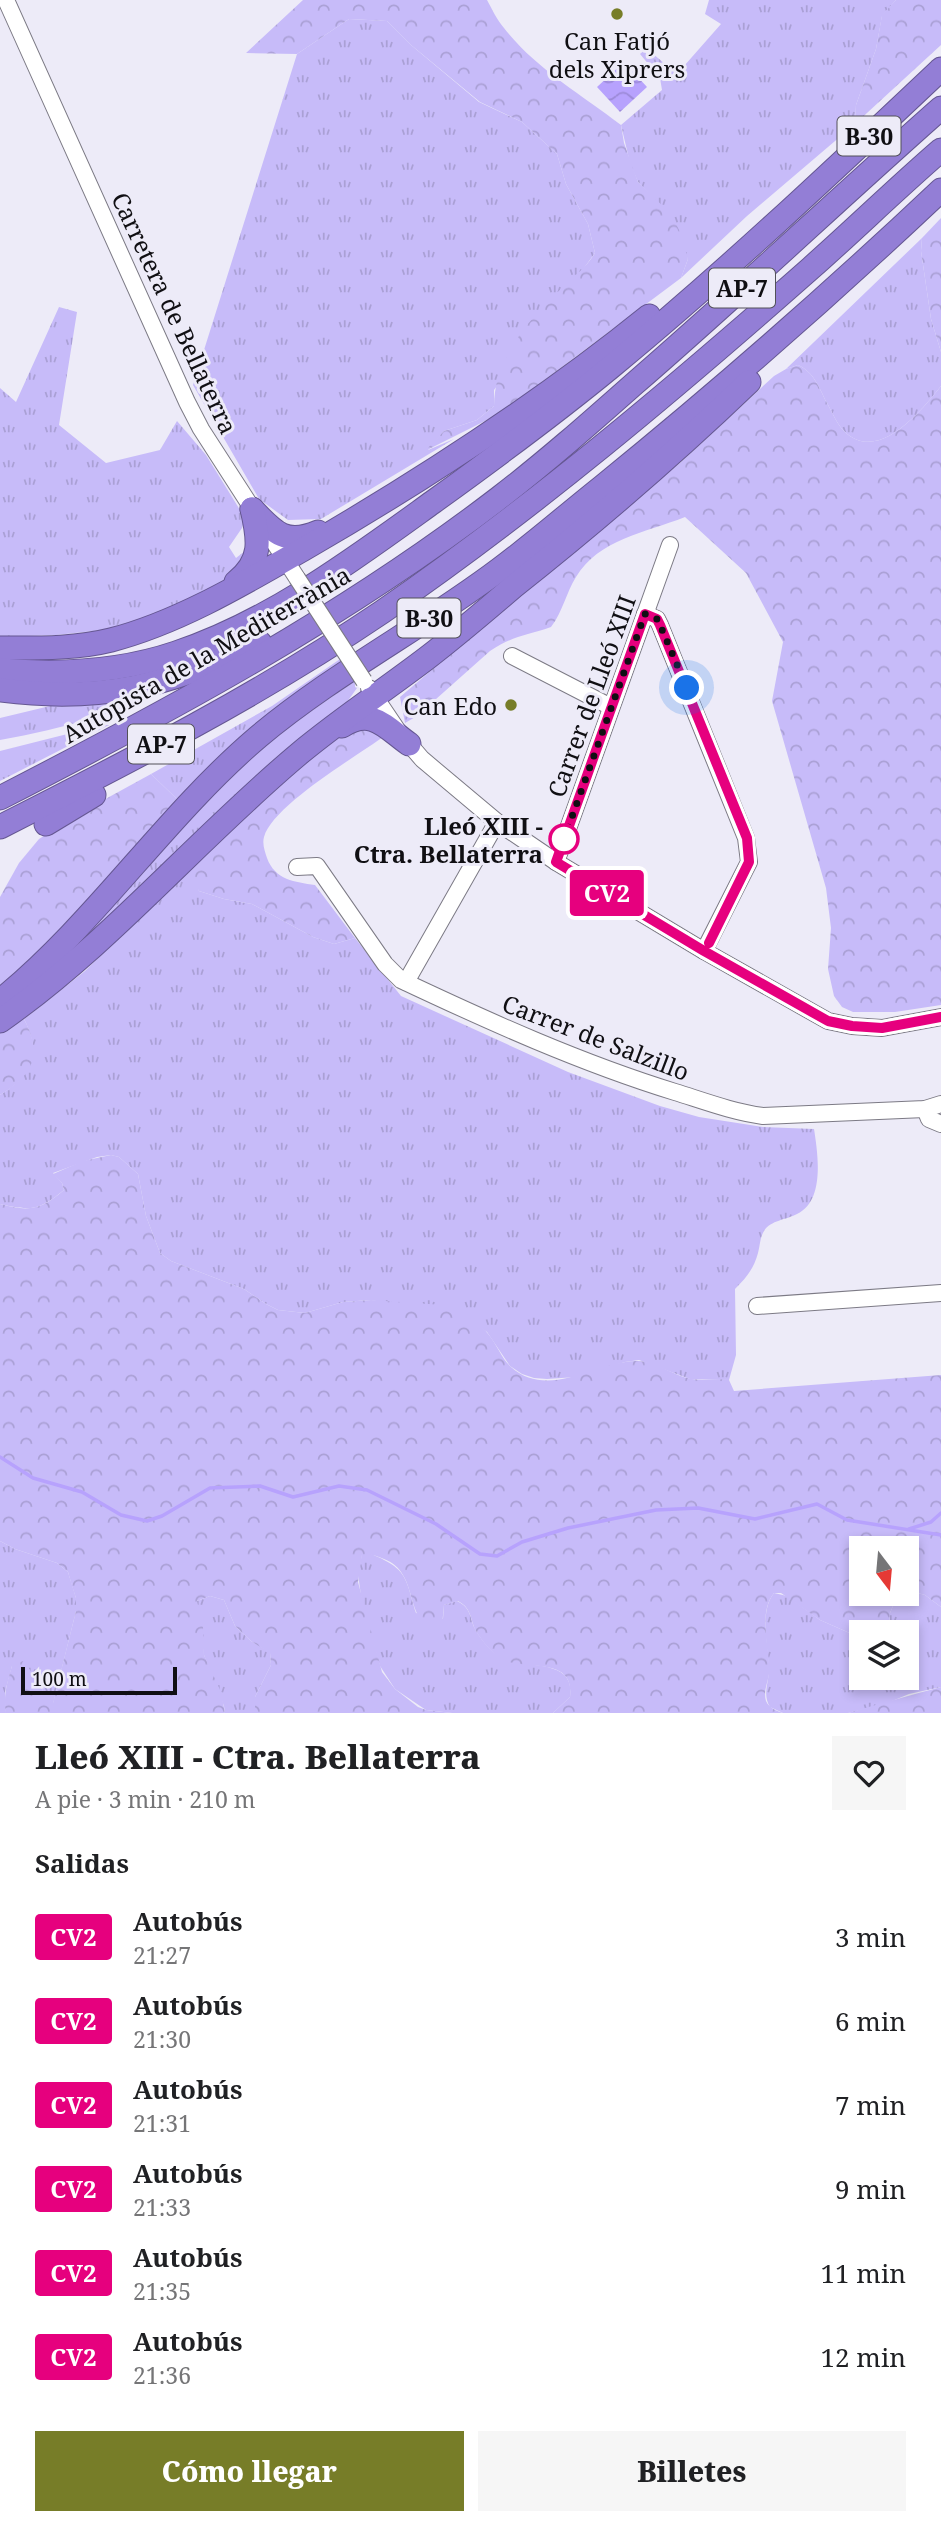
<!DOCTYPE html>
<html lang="es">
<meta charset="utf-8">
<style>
body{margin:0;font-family:"Noto Serif",serif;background:#f6f6f6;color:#202124;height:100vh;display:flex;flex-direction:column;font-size:26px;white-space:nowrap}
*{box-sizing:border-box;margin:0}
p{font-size:23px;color:#757577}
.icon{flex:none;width:38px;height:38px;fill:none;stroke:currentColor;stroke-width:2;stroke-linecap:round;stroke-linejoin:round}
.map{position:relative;height:1713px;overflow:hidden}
.panel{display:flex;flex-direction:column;background:#fff;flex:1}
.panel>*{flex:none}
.badge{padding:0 14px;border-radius:5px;font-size:24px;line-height:46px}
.needle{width:46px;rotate:164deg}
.tools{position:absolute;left:849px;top:1536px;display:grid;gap:14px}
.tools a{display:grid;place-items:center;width:70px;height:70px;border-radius:0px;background:#fff;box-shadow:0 4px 10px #0003;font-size:35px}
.scale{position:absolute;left:21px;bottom:18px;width:156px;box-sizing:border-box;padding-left:7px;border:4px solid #100f13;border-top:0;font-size:19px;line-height:24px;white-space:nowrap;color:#100f13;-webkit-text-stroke:5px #edebf8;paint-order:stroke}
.you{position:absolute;width:35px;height:35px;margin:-18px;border:5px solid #fff;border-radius:50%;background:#1a73e8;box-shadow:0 0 0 10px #1a73e833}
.map>.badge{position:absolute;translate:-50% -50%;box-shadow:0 0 0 4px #fff}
h2{padding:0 35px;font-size:26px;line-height:63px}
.round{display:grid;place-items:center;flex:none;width:74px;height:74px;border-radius:0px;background:#f6f6f6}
.summary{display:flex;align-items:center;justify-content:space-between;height:119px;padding:0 35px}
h1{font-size:33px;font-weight:800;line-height:52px}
.action{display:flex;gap:14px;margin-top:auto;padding:14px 35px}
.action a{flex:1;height:80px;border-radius:0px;background:#777d28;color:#fff;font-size:28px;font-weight:800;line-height:80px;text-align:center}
.action a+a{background:#f6f6f6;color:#202124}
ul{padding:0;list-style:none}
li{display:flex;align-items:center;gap:21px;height:84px;padding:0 35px}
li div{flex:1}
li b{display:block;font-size:26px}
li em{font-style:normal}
li .badge{min-width:77px;font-weight:700;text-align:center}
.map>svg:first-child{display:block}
.grass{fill:url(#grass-tufts)}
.forest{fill:url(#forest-crowns)}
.water{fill:url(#water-waves)}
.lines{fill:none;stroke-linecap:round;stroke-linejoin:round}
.stream{stroke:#b7a2fd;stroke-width:3.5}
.minor-casing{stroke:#7c7a85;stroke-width:18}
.highway-casing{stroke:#655792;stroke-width:25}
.minor{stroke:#fff;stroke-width:16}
.highway{stroke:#937ed6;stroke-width:23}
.minor-bridge-casing{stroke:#7c7a85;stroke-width:18;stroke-linecap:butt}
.minor-bridge{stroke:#fff;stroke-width:16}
.line-casing{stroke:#fff;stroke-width:16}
.line{stroke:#e6007e;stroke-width:10}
.walk{stroke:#100f13;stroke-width:7;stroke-dasharray:0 12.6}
.poi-dot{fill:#777d28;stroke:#edebf8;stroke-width:2.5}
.stop-dot{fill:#fff;stroke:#e6007e;stroke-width:3.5}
.labels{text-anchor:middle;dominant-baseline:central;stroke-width:6;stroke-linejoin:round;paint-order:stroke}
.shield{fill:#edebf8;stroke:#525158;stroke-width:2}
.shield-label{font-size:23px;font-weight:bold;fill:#100f13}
.poi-label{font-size:24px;fill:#100f13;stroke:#edebf8}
.street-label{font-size:24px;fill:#100f13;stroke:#edebf8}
.stop-label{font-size:24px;font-weight:bold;fill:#100f13;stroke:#edebf8;text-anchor:end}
</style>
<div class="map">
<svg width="941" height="1713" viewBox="0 0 941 1713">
<defs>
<pattern id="grass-tufts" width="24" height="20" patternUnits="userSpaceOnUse" patternTransform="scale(1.75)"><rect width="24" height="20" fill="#c7bbf9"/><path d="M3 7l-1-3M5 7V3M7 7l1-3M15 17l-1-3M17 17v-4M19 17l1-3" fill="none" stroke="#aaa0d5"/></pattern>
<pattern id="forest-crowns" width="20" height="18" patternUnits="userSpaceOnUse" patternTransform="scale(1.75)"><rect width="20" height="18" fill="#c7bbf9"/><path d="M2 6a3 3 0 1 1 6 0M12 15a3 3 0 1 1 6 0" fill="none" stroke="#aaa0d5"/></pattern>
<pattern id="water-waves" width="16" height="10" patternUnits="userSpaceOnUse" patternTransform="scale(1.75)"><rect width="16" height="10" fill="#b7a2fd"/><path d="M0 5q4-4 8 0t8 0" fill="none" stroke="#9c8ad8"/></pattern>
</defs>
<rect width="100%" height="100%" fill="#edebf8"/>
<!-- grass -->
<g class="grass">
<path d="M 709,0 L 896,0 L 882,16 L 876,49 L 856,105 L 855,124 L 747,216 L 681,278 L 688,259 L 653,198 L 638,182 L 630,163 L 621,125 L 662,90 L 660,78 L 640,54 L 646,48 L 677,74 L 721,24 L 705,14 Z"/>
<path d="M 349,19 L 387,21 L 411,45 L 479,102 L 522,122 L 557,154 L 566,184 L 588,224 L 595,253 L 494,390 L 494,406 L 477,420 L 444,431 L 428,450 L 454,439 L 321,519 L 288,520 L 259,499 L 193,385 L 297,54 Z"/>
<path d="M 922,238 L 921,251 L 931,319 L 941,352 L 941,386 C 922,410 878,465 844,431 C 837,424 832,412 827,403 C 819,388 815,373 798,365 L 786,369 Z"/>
<path d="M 59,307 L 77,312 L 59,425 L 106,463 L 160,450 L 177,421 L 206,455 L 245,518 L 242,528 L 229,547 L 236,558 L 250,547 L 249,554 L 226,581 L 170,608 L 134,621 L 103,630 L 56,635 L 0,637 L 0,388 L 16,402 Z"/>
<path d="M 340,659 L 344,666 L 178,800 L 151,774 L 272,706 Z"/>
<path d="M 355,681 L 355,687 L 357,688 L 347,702 L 62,961 C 125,893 182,817 251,757 C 284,729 319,705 355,681 Z"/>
<path d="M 187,683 C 128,710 63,729 0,740 L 0,718 L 50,706 Z"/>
<path d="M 103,725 L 109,725 L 0,781 L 0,751 Z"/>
<path d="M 191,865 L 199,891 L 224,899 L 252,904 L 313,937 L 334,944 L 355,938 L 401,996 L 568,1072 L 660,1106 L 699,1117 L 763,1127 L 814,1129 C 818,1154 825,1201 797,1214 C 786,1220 771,1220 764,1231 C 760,1237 760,1246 758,1253 C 754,1268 747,1277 735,1289 L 736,1355 L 729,1380 L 690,1379 L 639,1360 L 625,1362 L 576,1377 L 547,1379 L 534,1378 L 522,1374 L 510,1366 L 487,1332 L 466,1318 L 371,1300 L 343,1302 L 305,1313 L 278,1310 L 266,1304 L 244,1289 L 171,1261 L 160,1253 L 146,1216 L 138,1174 L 119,1157 L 111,1155 L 97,1157 L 53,1173 L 62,1183 L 64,1190 C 39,1211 30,1211 0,1204 L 0,1095 C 32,1075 42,1054 24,1019 L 85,971 Z"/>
<path d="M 0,1541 L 15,1549 L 57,1563 L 68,1572 L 76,1598 L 76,1611 L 53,1704 L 44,1694 L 39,1681 L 12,1666 L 5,1692 L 6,1713 L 0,1713 Z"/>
<path d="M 369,1553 C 407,1569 405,1575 416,1613 L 443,1619 L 444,1605 L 457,1601 C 470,1607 470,1616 474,1627 C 479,1637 490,1651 499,1656 C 523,1671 576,1656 570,1697 L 553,1713 L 452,1713 L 426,1710 L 395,1689 L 380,1666 L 362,1603 L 358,1574 L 362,1554 Z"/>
<path d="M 907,1590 L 925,1595 L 941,1607 L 941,1687 L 909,1694 L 885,1704 L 848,1713 L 783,1713 L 770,1707 C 762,1694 769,1683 769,1669 C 768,1646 759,1612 774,1593 L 787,1596 L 820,1620 L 861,1638 L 861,1678 L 906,1678 L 906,1633 L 889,1633 L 890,1613 L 898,1594 L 906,1594 Z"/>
<path d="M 210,1596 L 224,1600 L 235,1626 L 251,1641 L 270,1652 L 271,1665 L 255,1697 L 255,1713 L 225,1713 L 224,1706 L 204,1655 L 197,1608 L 197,1601 Z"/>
</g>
<!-- forest -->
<g class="forest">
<path d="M 303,0 L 487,0 C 492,9 497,20 504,28 C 535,68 582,95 621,125 L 624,143 L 638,182 L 671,214 L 680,232 L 688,259 L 681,278 L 499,414 L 425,451 L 444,431 L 477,420 L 494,406 C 494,360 529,318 562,288 C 574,276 586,268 595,253 L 588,224 L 566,184 L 557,154 L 522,122 L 480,102 L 411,45 L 387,21 L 349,19 L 297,54 L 246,53 Z"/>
<path d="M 896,0 L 941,0 L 941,45 L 855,124 L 856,105 L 876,49 L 882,15 Z"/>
<path d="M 941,218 L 941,352 L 931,319 L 921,251 L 922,238 Z"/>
<path d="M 798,365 C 815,373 819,388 827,403 C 832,412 837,424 844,431 C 878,465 922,410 941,386 L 941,1005 L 895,1012 L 853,1012 L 842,1007 L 834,996 L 828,969 L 831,928 L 826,888 L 772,701 L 783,642 L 746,573 L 685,517 C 645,533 599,539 576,577 C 566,593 563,611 551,627 C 526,636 514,635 490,651 L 417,716 L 405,723 L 400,697 L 563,558 L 680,463 L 774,376 L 786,369 Z"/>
<path d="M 358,726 L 386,735 C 357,756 273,805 264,837 C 262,844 265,852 267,858 C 275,880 295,882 315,885 L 355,938 L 334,944 L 313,937 L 252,904 L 224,899 L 199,891 L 192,879 L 191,865 C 240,818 300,759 358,726 Z"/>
<path d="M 151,774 L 178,800 L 105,886 L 0,993 L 0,897 L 19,863 L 39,839 L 80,813 Z"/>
<path d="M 24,1019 C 43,1055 33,1075 0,1095 L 0,1033 Z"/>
<path d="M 111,1155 L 119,1157 L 138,1174 L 146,1216 L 160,1253 L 171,1261 L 244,1289 L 266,1304 L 278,1310 L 305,1313 L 343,1302 L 371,1300 L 458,1306 C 467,1319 480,1323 489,1335 C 497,1345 502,1359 511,1367 C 548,1400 596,1362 636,1361 C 655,1360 673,1376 692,1379 C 705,1381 717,1378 729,1380 L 734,1391 L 941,1375 L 941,1607 L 925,1595 L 907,1590 L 906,1549 L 861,1549 L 861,1594 L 898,1594 L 890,1613 L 889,1633 L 861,1633 L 861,1638 L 820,1620 L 781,1593 L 774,1593 C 757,1614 771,1649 769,1674 C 768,1682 763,1692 766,1701 C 769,1708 777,1711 783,1713 L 553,1713 L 570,1697 C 575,1656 527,1671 504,1660 C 493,1655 479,1638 474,1627 C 470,1616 470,1607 458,1601 L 444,1605 L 442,1626 L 438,1631 C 402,1622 421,1573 384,1559 C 376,1556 370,1553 362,1555 L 358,1582 L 382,1672 L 395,1689 L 418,1707 L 426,1710 L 452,1713 L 255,1713 L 255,1697 L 271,1665 L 270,1653 L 251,1641 L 235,1626 L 224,1600 L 210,1596 L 197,1601 L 203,1627 L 204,1655 L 221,1692 L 225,1713 L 6,1713 C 3,1697 7,1682 12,1666 L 23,1661 C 35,1674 41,1692 53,1703 L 76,1611 L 76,1598 L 72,1586 L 68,1572 L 57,1563 L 15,1549 L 0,1541 L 0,1204 C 29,1212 41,1210 64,1190 L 62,1183 L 53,1174 L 83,1161 Z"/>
<path d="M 941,1687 L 941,1713 L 848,1713 C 879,1704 910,1695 941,1687 Z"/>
</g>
<!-- water -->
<path class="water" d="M 624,62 L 647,87 L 620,112 L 597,87 Z"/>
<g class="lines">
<!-- stream -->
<g class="stream">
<path d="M 0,1457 L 33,1478 L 82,1492 L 121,1515 L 147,1521 L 162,1516 L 210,1488 L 260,1486 L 293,1497 L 339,1486 L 367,1490 L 436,1524 L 480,1554 L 497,1556 L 522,1542 L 568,1528 L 656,1510 L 698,1508 L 755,1519 L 817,1504 L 847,1520 L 941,1535"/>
<path d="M 909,1529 L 931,1522 L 941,1513"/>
</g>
<defs>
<g id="minor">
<path d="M 6,0 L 187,402 L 201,429 L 297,578"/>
<path d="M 645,614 L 657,619 L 660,625 L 746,838 L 749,862 L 704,951"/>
<path d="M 512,656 L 611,707"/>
<path d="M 369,688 L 398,731 L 422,759 L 497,822 L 556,862 L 704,951 L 828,1021 L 852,1026 L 882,1028 L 941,1017"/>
<path d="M 556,862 L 670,545"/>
<path d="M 297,867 L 317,866 L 385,964 L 401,980 C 490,1022 581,1063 675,1092 C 704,1101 733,1112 763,1116 L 925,1109 L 941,1104"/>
<path d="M 406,982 L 497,822"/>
<path d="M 925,1109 L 929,1119 L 941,1124"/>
<path d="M 757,1306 L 941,1293"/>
</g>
<g id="highway">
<path d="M 252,509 C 274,532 285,546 318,532"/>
<path d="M 236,582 C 263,561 259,539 252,509"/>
<path d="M 0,648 C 37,648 75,649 111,640 C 177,623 243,584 302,550 C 423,480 540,404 649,316"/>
<path d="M 0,670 C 59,675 120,672 176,653 C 270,622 354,559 433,502 C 494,458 554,414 612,366 C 726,272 834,170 941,69"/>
<path d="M 0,690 C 101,703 169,686 260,643"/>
<path d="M 342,726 C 372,707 385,727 409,744"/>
<path d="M 0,798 C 173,709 344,617 499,498 C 546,462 590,423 634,384 C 738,294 838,199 941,108"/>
<path d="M 46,824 L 94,795"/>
<path d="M 0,827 C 130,761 261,694 382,612 C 533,508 674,389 811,268 C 855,229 897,188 941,150"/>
<path d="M 0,1001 C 96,923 164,817 258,737 C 333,674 422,628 500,569 C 535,543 568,514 602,487 C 719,392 832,293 941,190"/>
<path d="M 0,1021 C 110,944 197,839 300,753 C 341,719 385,690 427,658 C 457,635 485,611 513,587 C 595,522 674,454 749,382"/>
</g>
</defs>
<!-- minor casing -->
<use href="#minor" class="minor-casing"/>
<!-- highway casing -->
<use href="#highway" class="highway-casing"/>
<!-- minor -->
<use href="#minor" class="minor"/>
<!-- highway -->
<use href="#highway" class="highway"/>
<defs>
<path id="minor-bridge" d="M 297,578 L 364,681"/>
</defs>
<!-- minor-bridge casing -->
<use href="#minor-bridge" class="minor-bridge-casing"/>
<!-- minor-bridge -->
<use href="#minor-bridge" class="minor-bridge"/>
</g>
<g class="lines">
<defs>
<path id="line" d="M 709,943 L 749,862 L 747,838 L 660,625 L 657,619 L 645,614 L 556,862 L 704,951 L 828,1021 L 852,1026 L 882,1028 L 941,1017"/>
</defs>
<!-- line casing -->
<use href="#line" class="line-casing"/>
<!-- line -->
<use href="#line" class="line"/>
<!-- walk -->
<path class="walk" d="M 564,839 L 645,614 L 657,619 L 660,625 L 687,688"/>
</g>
<!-- markers -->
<g class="poi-dot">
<circle cx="617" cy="14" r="7"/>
<circle cx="511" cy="705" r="7"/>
</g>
<circle class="stop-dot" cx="564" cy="839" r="14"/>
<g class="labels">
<!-- shield labels -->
<g class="shield">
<rect x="837.5" y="116.5" width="63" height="39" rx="5"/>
<rect x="709" y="268.5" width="66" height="39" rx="5"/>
<rect x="397.5" y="598.5" width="63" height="39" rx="5"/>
<rect x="128" y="724.5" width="66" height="39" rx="5"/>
</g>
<g class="shield-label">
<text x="869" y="136">B-30</text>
<text x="742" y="288">AP-7</text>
<text x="429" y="618">B-30</text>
<text x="161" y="744">AP-7</text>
</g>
<!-- poi labels -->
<g class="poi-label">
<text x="617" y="40">Can Fatjó<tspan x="617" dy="28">dels Xiprers</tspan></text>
<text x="497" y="705" text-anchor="end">Can Edo</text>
</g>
<!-- street labels -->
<g class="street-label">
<text transform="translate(175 313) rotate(65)">Carretera de Bellaterra</text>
<text transform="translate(206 654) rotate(-30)">Autopista de la Mediterrània</text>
<text transform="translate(591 696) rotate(-70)">Carrer de Lleó XIII</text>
<text transform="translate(596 1037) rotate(21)">Carrer de Salzillo</text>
</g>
<!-- stop labels -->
<g class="stop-label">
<text x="543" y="825">Lleó XIII -<tspan x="543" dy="28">Ctra. Bellaterra</tspan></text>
</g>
</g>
</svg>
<div class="tools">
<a><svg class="needle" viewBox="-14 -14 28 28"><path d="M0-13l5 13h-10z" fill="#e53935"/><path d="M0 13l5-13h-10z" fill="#757577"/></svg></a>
<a><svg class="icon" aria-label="layers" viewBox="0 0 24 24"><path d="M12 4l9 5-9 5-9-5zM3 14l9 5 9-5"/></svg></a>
</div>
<div class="scale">100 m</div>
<div class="you" style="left:687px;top:688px"></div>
<b class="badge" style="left:607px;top:893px;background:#e6007e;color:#fff">CV2</b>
</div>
<section class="panel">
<div class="summary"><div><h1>Lleó XIII - Ctra. Bellaterra</h1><p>A pie · 3 min · 210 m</p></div><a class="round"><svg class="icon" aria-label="heart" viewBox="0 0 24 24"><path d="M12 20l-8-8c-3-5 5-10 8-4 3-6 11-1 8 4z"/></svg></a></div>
<h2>Salidas</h2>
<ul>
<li><span class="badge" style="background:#e6007e;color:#fff">CV2</span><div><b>Autobús</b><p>21:27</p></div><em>3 min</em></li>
<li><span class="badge" style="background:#e6007e;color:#fff">CV2</span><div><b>Autobús</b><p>21:30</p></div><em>6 min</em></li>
<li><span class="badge" style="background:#e6007e;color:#fff">CV2</span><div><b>Autobús</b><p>21:31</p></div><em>7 min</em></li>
<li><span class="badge" style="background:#e6007e;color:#fff">CV2</span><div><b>Autobús</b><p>21:33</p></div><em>9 min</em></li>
<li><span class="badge" style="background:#e6007e;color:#fff">CV2</span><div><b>Autobús</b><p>21:35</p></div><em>11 min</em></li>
<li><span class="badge" style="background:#e6007e;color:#fff">CV2</span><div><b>Autobús</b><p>21:36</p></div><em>12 min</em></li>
</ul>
<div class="action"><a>Cómo llegar</a><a>Billetes</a></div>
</section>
